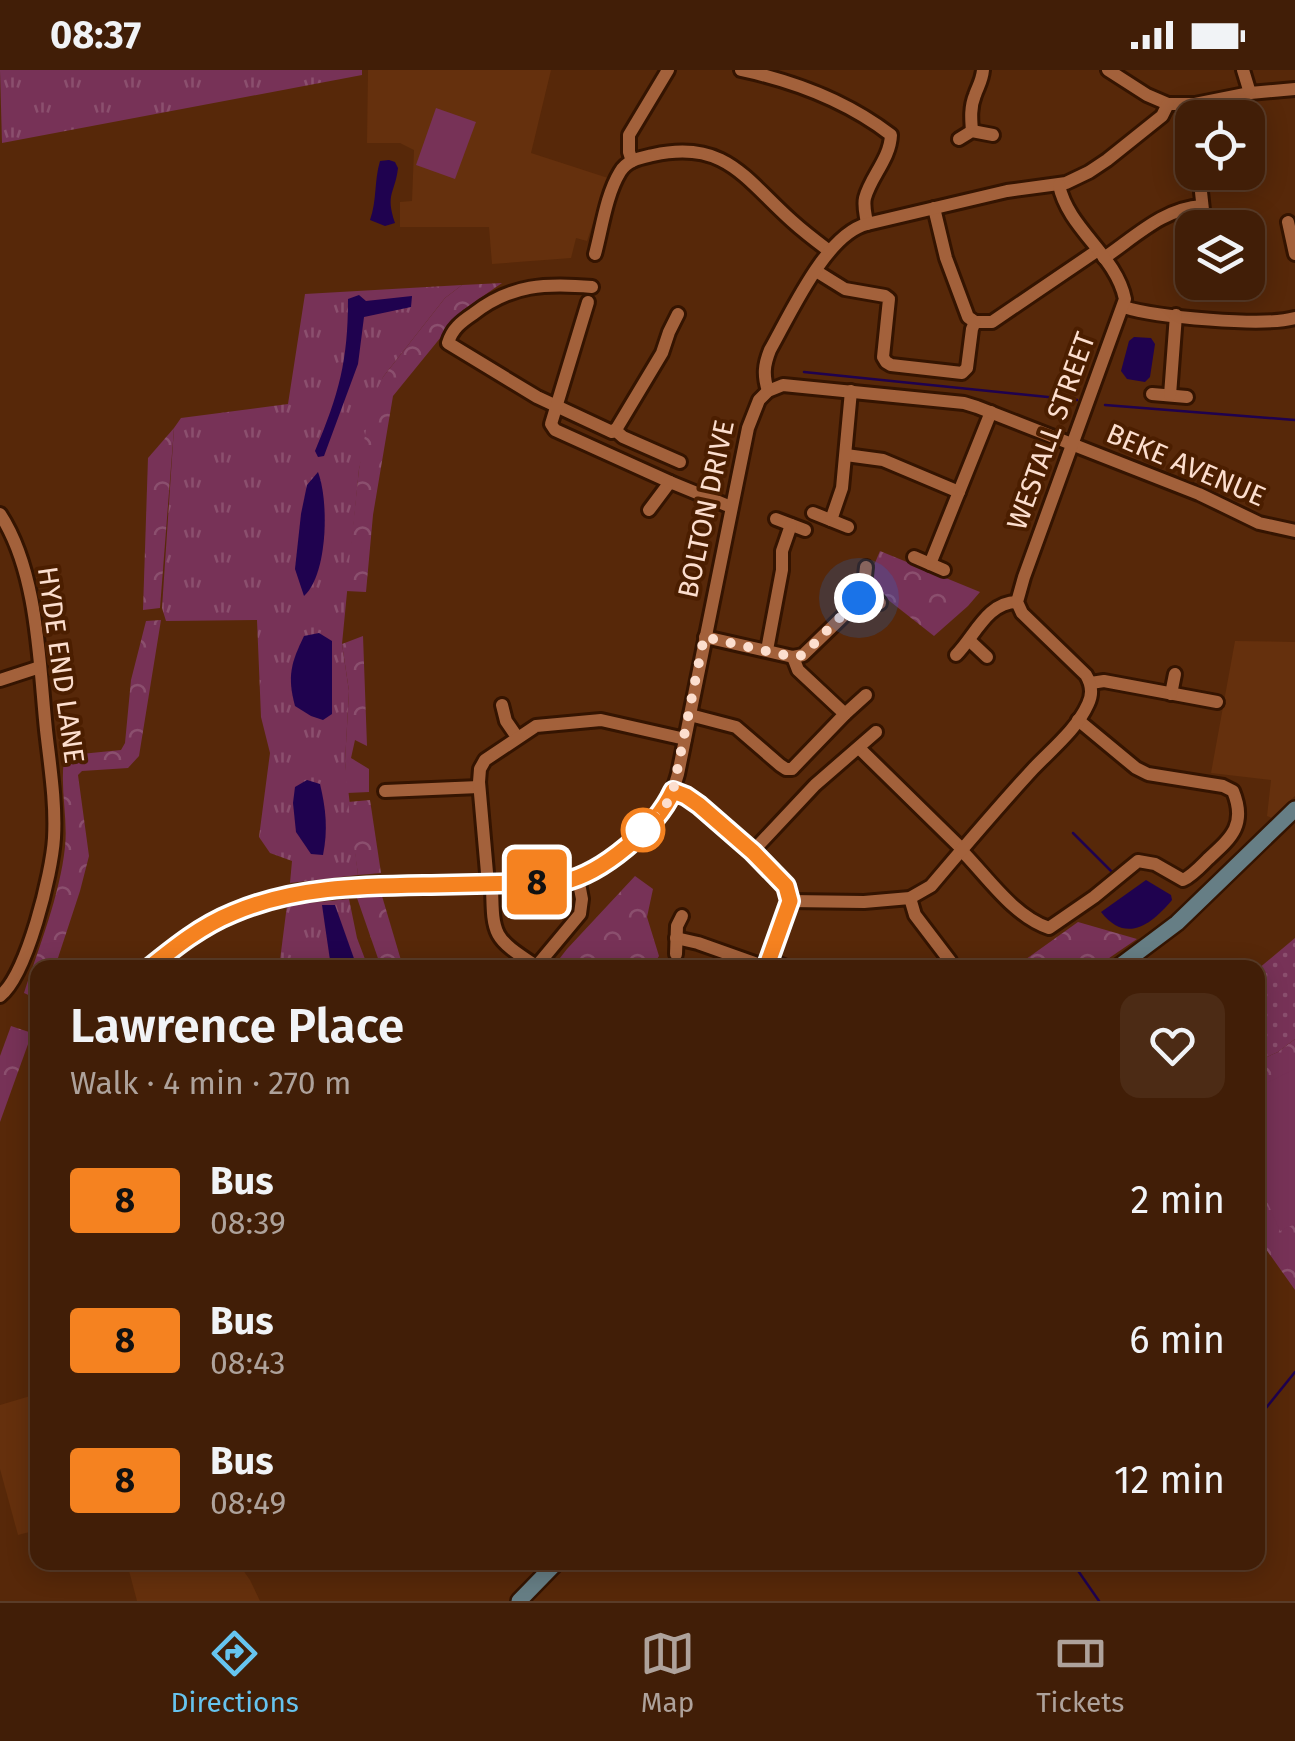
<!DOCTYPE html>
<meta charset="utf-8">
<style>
body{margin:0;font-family:"Fira Sans",sans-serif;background:#4c2b15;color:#f1f3f6;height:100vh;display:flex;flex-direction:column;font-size:38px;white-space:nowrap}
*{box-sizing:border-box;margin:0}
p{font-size:32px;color:#aea29b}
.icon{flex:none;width:55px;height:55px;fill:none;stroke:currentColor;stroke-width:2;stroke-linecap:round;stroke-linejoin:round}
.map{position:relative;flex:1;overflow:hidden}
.panel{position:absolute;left:30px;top:890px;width:1235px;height:610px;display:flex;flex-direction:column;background:#411e07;border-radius:20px;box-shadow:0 5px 25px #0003,0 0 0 2px #5a3c28}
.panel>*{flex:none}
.badge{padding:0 20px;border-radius:8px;font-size:35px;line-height:65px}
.tools{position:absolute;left:1175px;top:30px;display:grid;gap:20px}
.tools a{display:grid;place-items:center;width:90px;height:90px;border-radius:20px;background:#411e07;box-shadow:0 5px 25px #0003,0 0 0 2px #5a3c28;font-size:50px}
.you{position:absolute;width:50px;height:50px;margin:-25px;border:8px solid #fff;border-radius:50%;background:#1a73e8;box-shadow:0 0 0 15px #1a73e833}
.map>.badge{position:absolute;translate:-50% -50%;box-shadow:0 0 0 5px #fff}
.round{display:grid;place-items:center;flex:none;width:105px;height:105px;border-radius:20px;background:#4c2b15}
.overview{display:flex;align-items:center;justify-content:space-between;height:170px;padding:0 40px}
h1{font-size:48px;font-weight:600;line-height:75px}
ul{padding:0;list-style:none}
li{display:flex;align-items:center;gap:30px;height:140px;padding:0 40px}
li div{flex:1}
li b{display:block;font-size:38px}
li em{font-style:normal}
li .badge{min-width:110px;font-weight:700;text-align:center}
.status{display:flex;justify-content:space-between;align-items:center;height:70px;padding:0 50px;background:#411e07;direction:ltr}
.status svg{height:28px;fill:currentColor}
.dock{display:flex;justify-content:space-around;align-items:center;height:140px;border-top:2px solid #5a3c28;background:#411e07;font-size:28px;color:#aea29b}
.dock a{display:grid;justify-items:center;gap:5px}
.dock .current{color:#66c4ef}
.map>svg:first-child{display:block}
.built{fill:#65300d}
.grass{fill:url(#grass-tufts)}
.forest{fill:url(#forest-crowns)}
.garden{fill:url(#garden-dots)}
.pitch{fill:#773257}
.water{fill:#1f024f}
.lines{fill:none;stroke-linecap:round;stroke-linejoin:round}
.stream{stroke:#1f024f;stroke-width:2.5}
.minor-casing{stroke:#341401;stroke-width:18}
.major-casing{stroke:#341401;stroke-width:20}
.minor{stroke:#a3613b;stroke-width:12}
.major{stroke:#667e85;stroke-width:15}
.line-casing{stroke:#fff;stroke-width:22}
.line{stroke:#f58220;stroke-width:15}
.walk{stroke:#fcdece;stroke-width:10;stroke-dasharray:0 18}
.stop-dot{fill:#fff;stroke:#f58220;stroke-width:5}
.labels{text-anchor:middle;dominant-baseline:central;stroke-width:8;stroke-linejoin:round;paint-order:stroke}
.street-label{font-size:28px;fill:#fcdece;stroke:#4b1e00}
</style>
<div class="status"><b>08:37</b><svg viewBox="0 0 49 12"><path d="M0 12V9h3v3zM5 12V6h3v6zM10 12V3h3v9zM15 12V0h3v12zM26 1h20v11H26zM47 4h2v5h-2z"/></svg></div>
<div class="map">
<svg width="1295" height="1531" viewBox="0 0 1295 1531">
<defs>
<pattern id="grass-tufts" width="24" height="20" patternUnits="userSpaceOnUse" patternTransform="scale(2.5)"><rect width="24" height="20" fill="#773257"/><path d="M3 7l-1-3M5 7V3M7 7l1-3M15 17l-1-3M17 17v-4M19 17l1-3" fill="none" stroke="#8b4f6e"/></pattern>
<pattern id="forest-crowns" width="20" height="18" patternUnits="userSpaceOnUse" patternTransform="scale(2.5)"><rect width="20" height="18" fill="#773257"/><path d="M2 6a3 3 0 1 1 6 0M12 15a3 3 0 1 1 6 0" fill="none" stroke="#8b4f6e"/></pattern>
<pattern id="garden-dots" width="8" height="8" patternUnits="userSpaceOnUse" patternTransform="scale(2.5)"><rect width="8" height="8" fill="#773257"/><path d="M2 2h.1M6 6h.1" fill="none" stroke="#8b4f6e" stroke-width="1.8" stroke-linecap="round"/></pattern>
</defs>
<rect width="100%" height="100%" fill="#572809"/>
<!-- built -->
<g class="built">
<path d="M 368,0 L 551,0 L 531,83 L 608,108 L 587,171 L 576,168 L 571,188 L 492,194 L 489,157 L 400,157 L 400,132 L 412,131 L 414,80 L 400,73 L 367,73 Z"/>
<path d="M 1235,571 L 1295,572 L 1295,726 L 1272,748 L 1267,746 L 1271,710 L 1211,703 Z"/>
<path d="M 37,1324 L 37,1460 L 18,1465 L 0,1399 L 0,1335 Z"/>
<path d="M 127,1493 L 238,1493 L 250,1510 L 260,1531 L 137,1531 Z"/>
</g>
<!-- grass -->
<g class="grass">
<path d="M 0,0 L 362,0 L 362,5 L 2,73 Z"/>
<path d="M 462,215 L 445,228 L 383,307 L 359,399 L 342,574 L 349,621 L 345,692 L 358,805 L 290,813 L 292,791 L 270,783 L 259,767 L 270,683 L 261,647 L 257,550 L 166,551 L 162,538 L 174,358 L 181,348 L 288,334 L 305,224 Z"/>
<path d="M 349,829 L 357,868 L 368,897 L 279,898 L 287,835 Z"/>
</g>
<!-- forest -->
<g class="forest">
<path d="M 502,213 L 463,240 L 393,326 L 373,445 L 366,522 L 346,521 L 359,399 L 371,332 L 383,307 L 445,228 L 462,215 Z"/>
<path d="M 174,358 L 160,538 L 143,540 L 148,388 Z"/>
<path d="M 880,481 L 980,522 L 968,536 L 934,566 L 887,529 L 869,507 Z"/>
<path d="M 161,550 L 139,686 L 128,698 L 82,701 L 78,705 L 89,786 L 80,821 L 55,897 L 38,898 L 37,929 L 24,923 C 39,877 60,825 65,777 C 68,749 60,719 64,690 L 71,685 L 121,680 L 125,673 L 131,610 L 146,551 Z"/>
<path d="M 363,566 L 367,676 L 355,670 L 351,688 L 369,699 L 369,722 L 347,723 L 345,691 L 349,621 L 342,574 Z"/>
<path d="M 370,730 L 381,803 L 358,805 L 348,732 Z"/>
<path d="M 635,806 L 653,819 L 647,847 L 659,886 L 652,897 L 553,897 L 567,879 Z"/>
<path d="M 382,826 L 403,897 L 381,897 L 357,828 Z"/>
<path d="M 1078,852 L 1137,869 L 1096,897 L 1015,897 Z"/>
<path d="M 11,956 L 32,963 L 0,1052 L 0,986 Z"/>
<path d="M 1295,969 L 1295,1220 L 1258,1168 L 1258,991 L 1278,982 Z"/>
</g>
<!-- garden -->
<path class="garden" d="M 1295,868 L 1295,969 L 1278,982 L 1258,991 L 1258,899 Z"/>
<!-- pitch -->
<g class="pitch">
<path d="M 436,38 L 476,52 L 455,109 L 416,95 Z"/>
<path d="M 1295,999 L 1295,1154 L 1280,1161 L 1258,1111 L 1258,1017 Z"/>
</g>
<!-- water -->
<g class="water">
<path d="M 389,90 L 395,92 L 398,98 C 395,124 385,123 395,153 L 385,156 L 370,150 C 377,131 374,111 380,91 Z"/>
<path d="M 359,225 L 366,231 L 412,226 L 411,237 L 364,247 L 358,294 L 324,386 L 318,387 L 315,381 C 339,324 348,291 348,229 Z"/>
<path d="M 1134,267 L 1151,268 L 1155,274 L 1150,307 L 1145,312 L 1127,309 L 1121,301 L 1129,271 Z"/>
<path d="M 318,402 C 329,431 328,504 304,526 L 295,499 L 301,444 L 307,415 Z"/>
<path d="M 319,563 L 332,571 L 332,644 L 323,650 L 311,646 L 295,636 C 287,606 291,593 304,566 Z"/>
<path d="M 307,710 L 320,714 C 326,739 328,760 323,785 L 311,784 L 296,762 L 293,733 L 295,717 Z"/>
<path d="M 1146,810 L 1171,825 L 1172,830 C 1151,855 1126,874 1101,842 Z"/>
<path d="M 322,835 L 335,835 L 357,897 L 331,897 Z"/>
</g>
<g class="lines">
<!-- stream -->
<g class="stream">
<path d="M 804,302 L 1077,330"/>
<path d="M 1105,335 L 1295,350"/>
<path d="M 1073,763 L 1114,804"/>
<path d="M 1258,1348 L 1295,1302"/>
<path d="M 1072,1492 L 1099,1531"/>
</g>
<defs>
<g id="minor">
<path d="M 741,0 C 793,11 848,32 891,65 C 890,89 871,106 865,128 C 863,136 866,145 867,154"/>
<path d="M 1108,0 L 1147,25 L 1168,34 L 1195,34 L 1250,23 L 1295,19"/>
<path d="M 1243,0 L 1250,23"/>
<path d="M 972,61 C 971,49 970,37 975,25 C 978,16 982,11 983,0"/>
<path d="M 959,69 L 972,61 L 993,65"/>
<path d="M 632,91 L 629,82 L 629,65 L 668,0"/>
<path d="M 1201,122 L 1205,158"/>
<path d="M 934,138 L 946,188 L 968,247 L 975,252 L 992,252 L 1098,180"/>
<path d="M 1288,152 L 1295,184"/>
<path d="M 595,184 C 602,158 606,125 620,102 C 627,90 640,88 653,85 C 725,69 745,109 792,151 C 803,161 816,171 828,180"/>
<path d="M 1104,188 C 1135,167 1164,138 1202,136"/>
<path d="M 816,201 L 845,219 L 885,226 L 889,229 L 883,287 L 886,292 L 891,295 L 962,303 L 967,298 L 972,259 L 975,252"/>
<path d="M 592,217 C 547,213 511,214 473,244 C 461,252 452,259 448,273 L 537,327 L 612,362 L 617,358 L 662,283 L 669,262 L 678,244"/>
<path d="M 588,232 L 551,354 L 555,360 L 670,412"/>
<path d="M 1124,237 C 1155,247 1264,257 1295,248"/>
<path d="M 768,321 C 763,305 764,295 770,280 C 791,243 826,164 867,154 L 1007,121 L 1066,113 L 1089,102 L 1107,90 L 1162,46 L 1168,34"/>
<path d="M 1152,324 L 1187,327"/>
<path d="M 1170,325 L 1176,245"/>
<path d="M 615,360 L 623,367 L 680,392"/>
<path d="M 846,385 L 883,390 L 959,422"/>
<path d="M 649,440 L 670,412 L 731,437"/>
<path d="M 813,443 L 848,457"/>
<path d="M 0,444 C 38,502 39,592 46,660 C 50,696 56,732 54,768 C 52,803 27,905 0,926"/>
<path d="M 776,449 L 805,460"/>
<path d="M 831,450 L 842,418 L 851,321"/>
<path d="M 914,487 L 944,500"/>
<path d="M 930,494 L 991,342"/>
<path d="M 866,497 L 864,515 L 880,533"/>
<path d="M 705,567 L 793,587 L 803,585 L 868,522"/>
<path d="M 970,571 L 987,587"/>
<path d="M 767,580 L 782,500 L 782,481 L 791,455"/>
<path d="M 956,585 C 975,566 987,532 1017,532"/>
<path d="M 0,610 L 40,597"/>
<path d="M 1091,613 L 1104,611 L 1217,632"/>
<path d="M 1171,624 L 1175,604"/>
<path d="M 502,635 L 506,651 L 517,667"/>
<path d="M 845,644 L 866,625"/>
<path d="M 690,645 L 736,657 L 780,695 L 786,699 L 792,699 L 845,644 L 798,600 L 793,587"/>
<path d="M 859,678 L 962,779"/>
<path d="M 385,721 L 479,717"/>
<path d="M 673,721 C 677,722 684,725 688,727 C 706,737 785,805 789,823 C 793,841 773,880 766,898"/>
<path d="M 961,780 C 987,806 1013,846 1049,858 L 1094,827 L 1138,791 L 1155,794 L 1183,810 C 1193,805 1200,797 1208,789 C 1231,768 1247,755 1233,721 L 1223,716 L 1148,704 L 1136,698 L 1078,650"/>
<path d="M 753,781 L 815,715 L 876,662"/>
<path d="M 488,814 L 479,712 L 480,699 L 485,690 L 536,656 L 601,650 L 685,669"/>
<path d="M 492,814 C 493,866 492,867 536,896"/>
<path d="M 381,816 L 563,812 C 597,804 648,765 667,734 C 672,725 675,714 678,704 L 748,358 L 759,330 L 768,321 L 783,315 L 964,333 L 977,337 L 1199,424 L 1259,453 L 1295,461"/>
<path d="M 910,828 L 915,845 L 950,891 L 953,898"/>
<path d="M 790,831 L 864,832 L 910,828 L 931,816 C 965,776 998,737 1033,699 C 1052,679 1077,659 1088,634 C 1093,624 1092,615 1086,605 L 1022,543 L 1017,532 L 1024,507 L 1125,229 C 1116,185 1068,159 1059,115"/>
<path d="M 676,868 L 698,873 L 766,897"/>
<path d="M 676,884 L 677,856 L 682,846"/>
<path d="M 769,890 L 789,898"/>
<path d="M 535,898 L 580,844 L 582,829 L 578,808"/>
</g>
<g id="major">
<path d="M 1117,898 L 1177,853 L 1295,739"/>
<path d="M 519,1531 L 557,1492"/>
</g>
</defs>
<!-- minor casing -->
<use href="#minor" class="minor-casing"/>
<!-- major casing -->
<use href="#major" class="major-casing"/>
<!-- minor -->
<use href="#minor" class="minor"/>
<!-- major -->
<use href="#major" class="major"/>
</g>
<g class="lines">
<defs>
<path id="line" d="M 149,898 C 175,877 201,856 233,843 C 296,816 364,816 431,815 C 475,814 519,813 563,812 C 603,803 656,758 673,721 L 686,726 L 699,735 L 753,782 L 786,816 L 790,831 L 766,898"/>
</defs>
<!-- line casing -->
<use href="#line" class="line-casing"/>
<!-- line -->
<use href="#line" class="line"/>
<!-- walk -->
<path class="walk" d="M 643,760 L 666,735 L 673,721 L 704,567 L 793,587 L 803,585 L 859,528"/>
</g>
<!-- markers -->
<circle class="stop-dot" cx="643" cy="760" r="20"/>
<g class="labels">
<!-- street labels -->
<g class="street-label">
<text transform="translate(1051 361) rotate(-70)">WESTALL STREET</text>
<text transform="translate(1186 395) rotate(23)">BEKE AVENUE</text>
<text transform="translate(706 439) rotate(-78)">BOLTON DRIVE</text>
<text transform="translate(61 595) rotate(82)">HYDE END LANE</text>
</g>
</g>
</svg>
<div class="tools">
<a><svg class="icon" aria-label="locate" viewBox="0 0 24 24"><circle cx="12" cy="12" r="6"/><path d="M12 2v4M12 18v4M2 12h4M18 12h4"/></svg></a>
<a><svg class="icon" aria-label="layers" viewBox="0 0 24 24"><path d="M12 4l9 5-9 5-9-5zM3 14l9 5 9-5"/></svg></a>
</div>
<div class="you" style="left:859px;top:528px"></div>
<b class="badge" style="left:537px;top:812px;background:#f58220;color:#111">8</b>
<section class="panel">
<div class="overview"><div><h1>Lawrence Place</h1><p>Walk · 4 min · 270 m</p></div><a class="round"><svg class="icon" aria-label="heart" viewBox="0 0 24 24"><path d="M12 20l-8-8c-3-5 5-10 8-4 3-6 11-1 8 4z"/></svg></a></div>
<ul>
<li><span class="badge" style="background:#f58220;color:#111">8</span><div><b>Bus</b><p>08:39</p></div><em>2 min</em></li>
<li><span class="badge" style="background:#f58220;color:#111">8</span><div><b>Bus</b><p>08:43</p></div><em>6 min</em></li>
<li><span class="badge" style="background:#f58220;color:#111">8</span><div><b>Bus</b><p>08:49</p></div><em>12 min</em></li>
</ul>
</section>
</div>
<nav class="dock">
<a class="current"><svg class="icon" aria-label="directions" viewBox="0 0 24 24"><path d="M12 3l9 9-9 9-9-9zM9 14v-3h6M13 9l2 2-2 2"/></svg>Directions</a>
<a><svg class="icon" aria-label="map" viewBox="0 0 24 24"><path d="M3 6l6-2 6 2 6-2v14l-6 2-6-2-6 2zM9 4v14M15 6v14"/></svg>Map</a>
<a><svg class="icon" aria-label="tickets" viewBox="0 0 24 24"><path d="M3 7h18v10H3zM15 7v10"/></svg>Tickets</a>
</nav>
